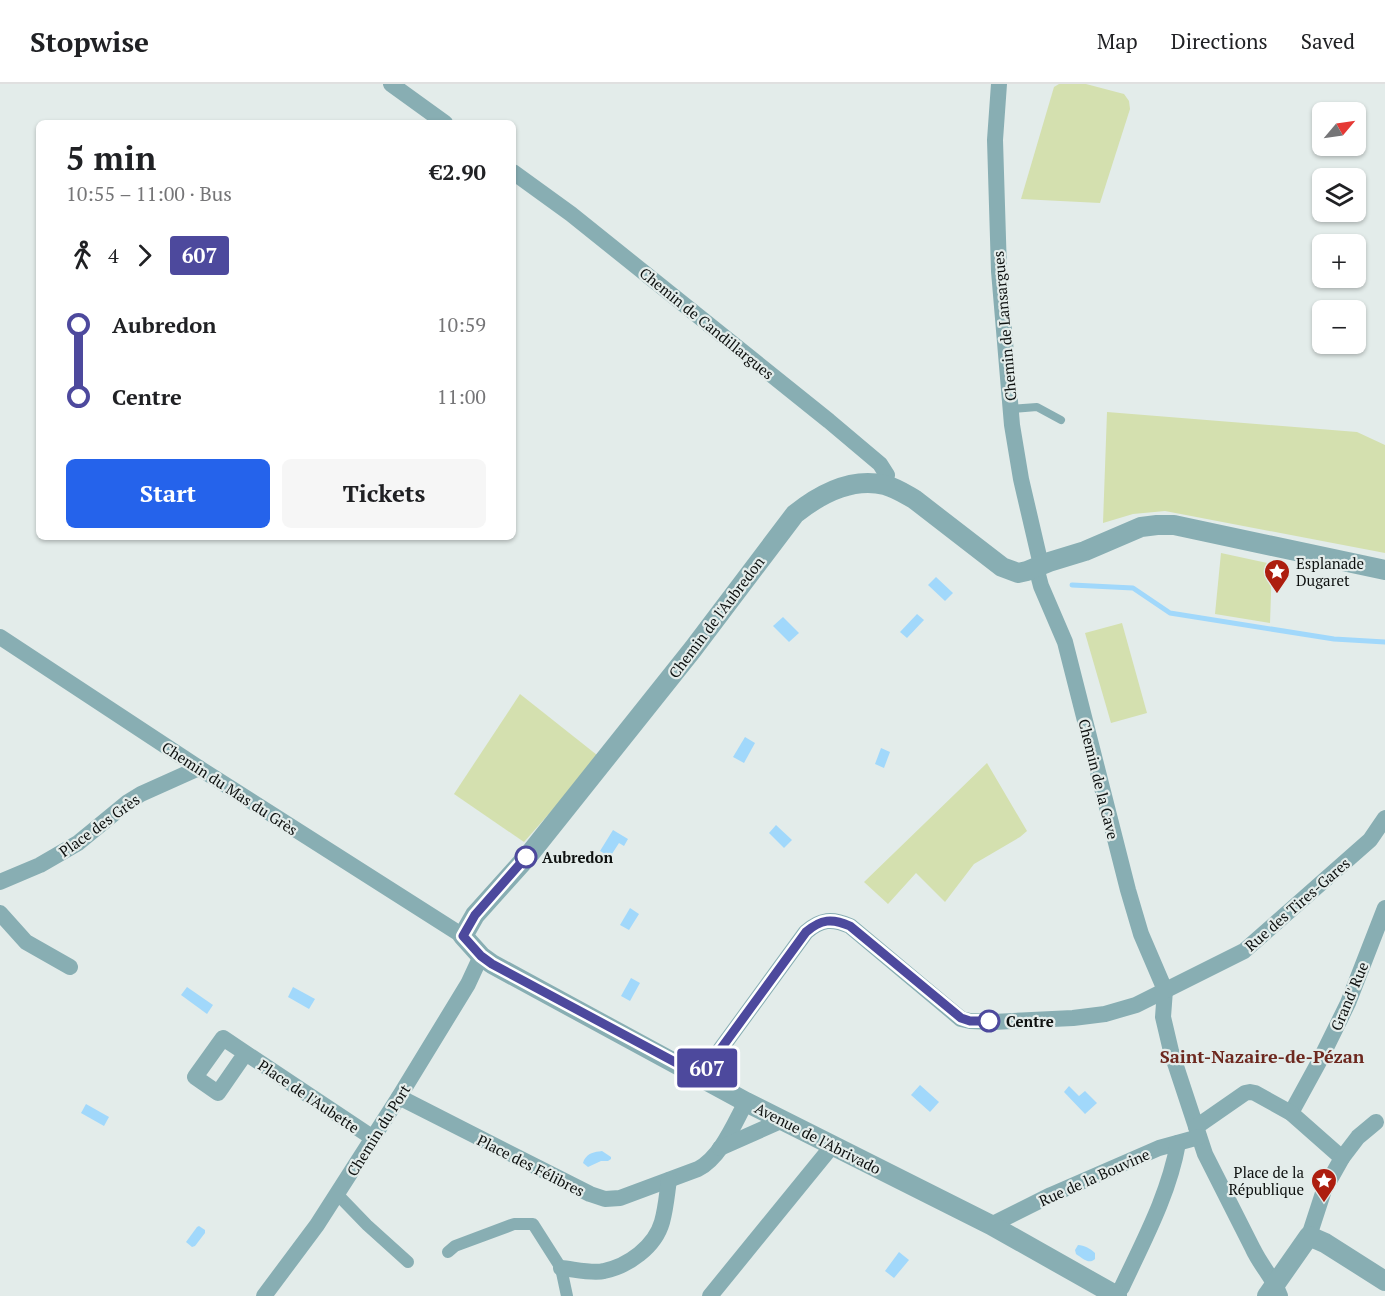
<!DOCTYPE html>
<meta charset="utf-8">
<style>
body{margin:0;font-family:"PT Serif",serif;background:#f6f6f6;color:#202124;height:100vh;display:flex;flex-direction:column;font-size:22px;white-space:nowrap}
*{box-sizing:border-box;margin:0}
p{font-size:20px;color:#757577}
.icon{flex:none;width:33px;height:33px;fill:none;stroke:currentColor;stroke-width:2;stroke-linecap:round;stroke-linejoin:round}
.map{position:relative;flex:1;overflow:hidden}
.sheet{position:absolute;left:36px;top:36px;width:480px;height:420px;display:flex;flex-direction:column;background:#fff;border-radius:9px;box-shadow:0 2px 4px #0004}
.sheet>*{flex:none}
.badge{padding:0 12px;border-radius:4px;font-size:21px;line-height:39px}
.needle{width:39px;rotate:61deg}
.buttons{position:absolute;left:1312px;top:18px;display:grid;gap:12px}
.buttons a{display:grid;place-items:center;width:54px;height:54px;border-radius:9px;background:#fff;box-shadow:0 2px 4px #0004;font-size:30px}
.map>.badge{position:absolute;translate:-50% -50%;box-shadow:0 0 0 3px #fff}
.legs{display:flex;align-items:center;gap:9px;height:66px;padding:0 30px;font-size:20px}
.legs p{margin-inline-start:auto}
.summary{display:flex;align-items:center;justify-content:space-between;height:102px;padding:0 30px}
h1{font-size:33px;font-weight:800;line-height:45px}
.cta{display:flex;gap:12px;margin-top:auto;padding:12px 30px}
.cta a{flex:1;height:69px;border-radius:9px;background:#2563eb;color:#fff;font-size:24px;font-weight:800;line-height:69px;text-align:center}
.cta a+a{background:#f6f6f6;color:#202124}
ul{padding:0 30px;list-style:none}
li{display:flex;align-items:center;gap:21px;height:72px;font-size:22px}
li i{display:grid;place-items:center;width:9px;height:100%;margin:0 8px;background:currentColor}
li i::after{content:'';width:15px;height:15px;margin:-8px;border:4px solid;border-radius:50%;background:#fff}
li p{margin-inline-start:auto}
li:first-child i{background:linear-gradient(#0000 50%,currentColor 0)}
li:last-child i{background:linear-gradient(currentColor 50%,#0000 0)}
header{display:flex;align-items:center;gap:36px;box-sizing:border-box;height:84px;padding:0 30px;background:#fff;border-bottom:2px solid #e0e0e0}
header strong{font-size:28px}
nav{display:flex;gap:33px;margin-inline-start:auto;font-size:21px}
.map>svg:first-child{display:block}
.green{fill:#d4e0af}
.water{fill:#a1d8fb}
.lines{fill:none;stroke-linecap:round;stroke-linejoin:round}
.stream{stroke:#a1d8fb;stroke-width:5}
.service{stroke:#88aeb3;stroke-width:8}
.pedestrian{stroke:#88aeb3;stroke-width:12}
.minor{stroke:#88aeb3;stroke-width:16}
.tertiary{stroke:#88aeb3;stroke-width:20}
.line-1-casing{stroke:#fff;stroke-width:14}
.line-1{stroke:#4d499d;stroke-width:9}
.stop-1-dot{fill:#fff;stroke:#4d499d;stroke-width:3}
.labels{text-anchor:middle;dominant-baseline:central;stroke-width:4.5;stroke-linejoin:round;paint-order:stroke}
.street-label{font-size:15px;fill:#0e1110;stroke:#e3ecea}
.poi-label{font-size:15px;fill:#0e1110;stroke:#e3ecea;text-anchor:start}
.stop-label{font-size:15px;font-weight:bold;fill:#0e1110;stroke:#e3ecea;text-anchor:start}
.quarter-label{font-size:18px;font-weight:bold;fill:#6d281f;stroke:#e3ecea}
</style>
<header>
<strong>Stopwise</strong>
<nav><a>Map</a><a>Directions</a><a>Saved</a></nav>
</header>
<div class="map">
<svg width="1385" height="1212" viewBox="0 0 1385 1212">
<rect width="100%" height="100%" fill="#e3ecea"/>
<!-- green -->
<g class="green">
<path d="M 1059,0 L 1086,0 L 1124,10 L 1129,17 L 1130,25 L 1100,119 L 1021,115 L 1054,3 Z"/>
<path d="M 1107,328 L 1357,348 L 1385,361 L 1385,469 L 1165,427 L 1133,430 L 1103,439 Z"/>
<path d="M 1221,469 L 1272,480 L 1270,539 L 1215,530 Z"/>
<path d="M 1122,539 L 1147,629 L 1111,639 L 1085,549 Z"/>
<path d="M 520,610 L 597,671 L 570,706 L 524,758 L 454,710 Z"/>
<path d="M 987,679 L 1027,747 L 1020,753 L 974,780 L 945,818 L 916,789 L 888,820 L 864,798 Z"/>
</g>
<!-- water -->
<g class="water">
<path d="M 936,493 L 953,509 L 945,517 L 928,501 Z"/>
<path d="M 917,530 L 924,536 L 907,554 L 900,548 Z"/>
<path d="M 783,533 L 799,549 L 789,558 L 773,542 Z"/>
<path d="M 745,653 L 755,659 L 744,679 L 733,673 Z"/>
<path d="M 881,664 L 890,668 L 884,684 L 875,680 Z"/>
<path d="M 776,741 L 792,756 L 784,764 L 769,749 Z"/>
<path d="M 613,746 L 628,755 L 624,762 L 619,759 L 610,773 L 600,767 Z"/>
<path d="M 630,824 L 639,830 L 629,846 L 620,841 Z"/>
<path d="M 631,894 L 640,899 L 630,917 L 621,912 Z"/>
<path d="M 187,903 L 213,921 L 207,930 L 181,911 Z"/>
<path d="M 293,903 L 315,915 L 309,925 L 288,913 Z"/>
<path d="M 920,1001 L 939,1018 L 930,1028 L 911,1011 Z"/>
<path d="M 1069,1002 L 1079,1012 L 1085,1007 L 1097,1019 L 1085,1030 L 1064,1008 Z"/>
<path d="M 86,1020 L 109,1033 L 104,1042 L 81,1029 Z"/>
<path d="M 602,1067 L 611,1073 L 611,1075 L 608,1077 L 601,1077 L 588,1083 L 583,1079 L 584,1076 C 588,1069 594,1068 602,1067 Z"/>
<path d="M 199,1142 L 205,1146 L 205,1149 L 195,1162 L 192,1163 L 186,1158 L 197,1143 Z"/>
<path d="M 1078,1161 C 1084,1161 1091,1165 1095,1169 L 1095,1175 C 1089,1181 1082,1174 1076,1170 L 1075,1166 Z"/>
<path d="M 899,1168 L 909,1176 L 894,1194 L 885,1187 Z"/>
</g>
<g class="lines">
<!-- stream -->
<path class="stream" d="M 1072,501 L 1133,504 L 1170,529 L 1334,555 L 1385,558"/>
<!-- service -->
<path class="service" d="M 1011,325 L 1037,323 L 1061,336"/>
<!-- pedestrian -->
<g class="pedestrian">
<path d="M 337,1110 L 367,1141 L 408,1178"/>
<path d="M 448,1168 L 455,1162 L 514,1140 L 533,1140 L 561,1184 L 567,1212"/>
</g>
<!-- minor -->
<g class="minor">
<path d="M 391,0 L 445,39"/>
<path d="M 999,0 L 995,56 L 999,187 L 1012,341 L 1021,395 L 1041,481"/>
<path d="M 513,88 L 571,130 L 829,337 L 880,380 L 887,391 L 884,401"/>
<path d="M 1036,483 L 1041,502 L 1065,558 L 1128,806 L 1141,850 L 1165,906 L 1163,933 L 1171,967 L 1205,1070 L 1253,1165 C 1261,1182 1274,1195 1280,1212"/>
<path d="M 0,553 L 199,684 L 463,852"/>
<path d="M 0,798 L 40,781 L 78,759 L 128,718 L 141,710 L 199,684"/>
<path d="M 0,829 L 26,858 L 70,883"/>
<path d="M 245,970 L 218,1009 L 195,993 L 223,954 L 373,1054"/>
<path d="M 701,992 L 806,848 C 821,835 832,834 850,842 L 961,935 L 970,937 L 993,938 L 1073,934 L 1105,930 L 1136,921 L 1244,867 L 1370,756 L 1385,734"/>
<path d="M 399,1013 L 590,1110 L 605,1115 L 620,1114 L 698,1085 C 721,1073 734,1040 746,1018"/>
<path d="M 1291,1029 L 1320,976 L 1348,919 L 1385,824"/>
<path d="M 1196,1043 L 1245,1009 L 1250,1008 L 1255,1009 L 1291,1029 L 1342,1074 L 1324,1106 L 1309,1152"/>
<path d="M 720,1064 L 783,1036"/>
<path d="M 1342,1074 L 1358,1053 L 1376,1038"/>
<path d="M 991,1141 L 1051,1111 L 1159,1064 L 1199,1053"/>
<path d="M 561,1184 C 573,1185 593,1190 604,1187 C 628,1182 655,1163 662,1138 C 666,1124 667,1109 669,1096"/>
<path d="M 264,1212 L 317,1141 L 399,1013 L 468,900 L 481,872"/>
<path d="M 710,1212 L 833,1061"/>
<path d="M 1115,1212 L 1122,1203 C 1144,1156 1169,1110 1178,1059"/>
</g>
<!-- tertiary -->
<g class="tertiary">
<path d="M 1117,1212 L 991,1141 L 746,1018 L 492,880 L 481,872 L 463,852 L 475,831 L 528,772 L 693,565 L 795,430 C 820,410 852,393 885,401 C 896,404 905,410 914,415 L 1002,483 L 1018,489 L 1027,487 L 1049,478 L 1085,467 L 1141,443 L 1157,441 L 1174,441 L 1385,486"/>
<path d="M 1267,1212 L 1309,1152 L 1325,1159 L 1385,1197"/>
</g>
</g>
<g class="lines">
<defs>
<path id="line-1" d="M 526,773 L 475,831 L 463,852 L 481,872 L 492,880 L 701,992 L 806,848 C 821,835 832,834 850,842 L 961,934 L 970,937 L 989,937"/>
</defs>
<!-- line-1 casing -->
<use href="#line-1" class="line-1-casing"/>
<!-- line-1 -->
<use href="#line-1" class="line-1"/>
</g>
<!-- icons -->
<defs>
<symbol id="sight-pin" viewBox="-11 -11 22 30"><path d="M0 17L-7.5 6A9.5 9.5 0 1 1 7.5 6Z" fill="#ad1e0f" stroke="#e3ecea"/><path d="M0-6L1.8-2.2L6-1.7L2.9 1.2L3.7 5.4L0 3.3L-3.7 5.4L-2.9 1.2L-6-1.7L-1.8-2.2Z" fill="#fff"/></symbol>
</defs>
<g fill-rule="evenodd">
<use href="#sight-pin" x="1262" y="473" width="30" height="40"/>
<use href="#sight-pin" x="1309" y="1082" width="30" height="40"/>
</g>
<!-- markers -->
<g class="stop-1-dot">
<circle cx="526" cy="773" r="10"/>
<circle cx="989" cy="937" r="10"/>
</g>
<g class="labels">
<!-- street labels -->
<g class="street-label">
<text transform="translate(707 239) rotate(39)">Chemin de Candillargues</text>
<text transform="translate(1004 242) rotate(-95)">Chemin de Lansargues</text>
<text transform="translate(716 533) rotate(-53)">Chemin de l'Aubredon</text>
<text transform="translate(1099 695) rotate(76)">Chemin de la Cave</text>
<text transform="translate(230 704) rotate(33)">Chemin du Mas du Grès</text>
<text transform="translate(99 741) rotate(-36)">Place des Grès</text>
<text transform="translate(1297 820) rotate(-41)">Rue des Tires-Gares</text>
<text transform="translate(1349 912) rotate(-67)">Grand' Rue</text>
<text transform="translate(309 1012) rotate(34)">Place de l'Aubette</text>
<text transform="translate(378 1046) rotate(-58)">Chemin du Port</text>
<text transform="translate(818 1054) rotate(27)">Avenue de l'Abrivado</text>
<text transform="translate(531 1081) rotate(27)">Place des Félibres</text>
<text transform="translate(1094 1093) rotate(-24)">Rue de la Bouvine</text>
</g>
<!-- poi labels -->
<g class="poi-label">
<text x="1296" y="479">Esplanade<tspan x="1296" dy="17">Dugaret</tspan></text>
<text x="1304" y="1088" text-anchor="end">Place de la<tspan x="1304" dy="17">République</tspan></text>
</g>
<!-- stop labels -->
<g class="stop-label">
<text x="542" y="773">Aubredon</text>
<text x="1006" y="937">Centre</text>
</g>
<!-- quarter labels -->
<g class="quarter-label">
<text x="1262" y="972">Saint-Nazaire-de-Pézan</text>
</g>
</g>
</svg>
<div class="buttons">
<a><svg class="needle" viewBox="-14 -14 28 28"><path d="M0-13l5 13h-10z" fill="#e53935"/><path d="M0 13l5-13h-10z" fill="#757577"/></svg></a>
<a><svg class="icon" aria-label="layers" viewBox="0 0 24 24"><path d="M12 4l9 5-9 5-9-5zM3 14l9 5 9-5"/></svg></a>
<a>+</a>
<a>−</a>
</div>
<b class="badge" style="left:707px;top:984px;background:#4d499d;color:#fff">607</b>
<section class="sheet">
<div class="summary"><div><h1>5 min</h1><p>10:55 – 11:00 · Bus</p></div><b>€2.90</b></div>
<div class="legs"><svg class="icon" aria-label="walk" viewBox="0 0 24 24"><circle cx="13" cy="4" r="2"/><path d="M13 8l-2 6 4 7M11 14l-3 7M7 12l3-4h3l4 4"/></svg>4<svg class="icon" aria-label="forward" viewBox="0 0 24 24"><path d="M9 5l7 7-7 7"/></svg><b class="badge" style="background:#4d499d;color:#fff">607</b></div>
<ul>
<li><i style="color:#4d499d"></i><b>Aubredon</b><p>10:59</p></li>
<li><i style="color:#4d499d"></i><b>Centre</b><p>11:00</p></li>
</ul>
<div class="cta"><a>Start</a><a>Tickets</a></div>
</section>
</div>
